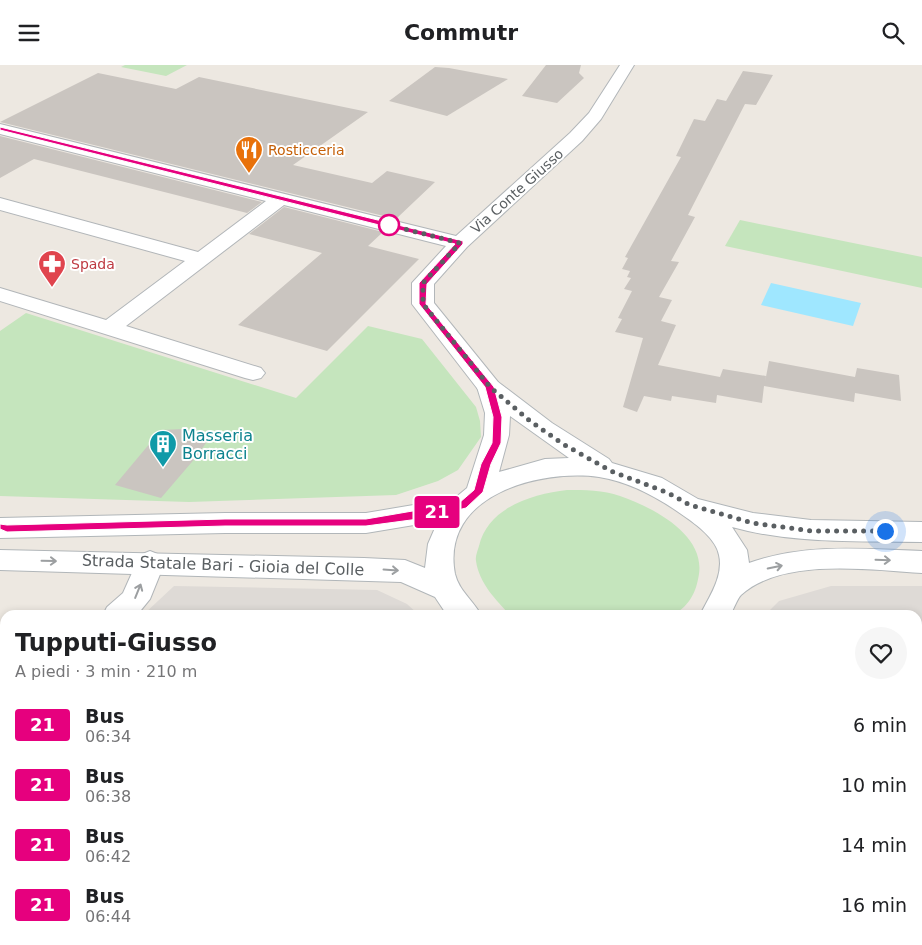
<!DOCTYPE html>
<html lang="it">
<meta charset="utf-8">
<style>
body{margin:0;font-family:"DejaVu Sans",sans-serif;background:#f6f6f6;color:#202124;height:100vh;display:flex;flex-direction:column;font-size:19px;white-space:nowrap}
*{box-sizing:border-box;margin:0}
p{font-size:16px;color:#757577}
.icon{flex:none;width:28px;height:28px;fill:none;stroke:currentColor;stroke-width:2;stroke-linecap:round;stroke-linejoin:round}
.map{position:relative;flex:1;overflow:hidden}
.sheet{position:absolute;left:0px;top:545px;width:922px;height:335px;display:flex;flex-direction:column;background:#fff;border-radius:15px 15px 0 0;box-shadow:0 2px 8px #0003}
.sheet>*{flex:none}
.badge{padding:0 10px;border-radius:4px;font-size:18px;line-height:32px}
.you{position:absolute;width:25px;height:25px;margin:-12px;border:4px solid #fff;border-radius:50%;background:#1a73e8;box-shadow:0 0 0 8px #1a73e833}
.map>.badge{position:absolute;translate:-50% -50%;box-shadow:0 0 0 2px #fff}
.round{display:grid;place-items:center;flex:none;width:52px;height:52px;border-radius:26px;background:#f6f6f6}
.headline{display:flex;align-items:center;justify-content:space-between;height:85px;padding:0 15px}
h1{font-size:24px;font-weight:600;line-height:38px}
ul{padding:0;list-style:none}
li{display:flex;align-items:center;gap:15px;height:60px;padding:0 15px}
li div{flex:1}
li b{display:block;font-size:19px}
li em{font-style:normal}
li .badge{min-width:55px;font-weight:700;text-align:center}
header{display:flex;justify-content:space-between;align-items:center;height:65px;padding:0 15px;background:#fff;font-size:22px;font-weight:600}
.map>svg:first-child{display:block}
.industrial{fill:#dedad6}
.green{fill:#c5e5bd}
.water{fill:#9fe7ff}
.building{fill:#cac5c0}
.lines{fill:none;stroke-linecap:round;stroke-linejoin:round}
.street-casing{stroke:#b2b6b9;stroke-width:2}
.secondary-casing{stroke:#b1b6b9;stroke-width:2}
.street{fill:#fff;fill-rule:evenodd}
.secondary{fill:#fff;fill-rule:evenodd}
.oneway{stroke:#9c9fa1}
.line{fill:#e6007e;stroke:#fff}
.walk{stroke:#5a5f62;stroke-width:5;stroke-dasharray:0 9}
.stop-dot{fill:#fff;stroke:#e6007e;stroke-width:2.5}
.labels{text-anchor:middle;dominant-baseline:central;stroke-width:4;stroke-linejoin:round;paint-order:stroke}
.far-food-label{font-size:14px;fill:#c56008;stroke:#fff;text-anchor:start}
.far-street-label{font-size:14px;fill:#5a5f62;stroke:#fff}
.far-health-label{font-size:14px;fill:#be3a42;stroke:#fff;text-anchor:start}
.culture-label{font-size:16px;fill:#0d838f;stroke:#fff;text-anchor:start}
.street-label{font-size:16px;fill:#5a5f62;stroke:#fff}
</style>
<header><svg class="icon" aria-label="menu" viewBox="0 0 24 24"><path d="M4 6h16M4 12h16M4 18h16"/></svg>Commutr<svg class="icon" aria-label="search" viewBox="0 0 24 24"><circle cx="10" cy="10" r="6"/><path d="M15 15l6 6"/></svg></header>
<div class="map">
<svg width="922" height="880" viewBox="0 0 922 880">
<rect width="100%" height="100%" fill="#ede8e1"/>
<!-- industrial -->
<g class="industrial">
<path d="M 174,521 L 377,525 L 407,539 L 419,550 L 143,550 Z"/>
<path d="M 831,521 L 922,521 L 922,774 L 918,773 L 918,550 L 765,550 L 779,536 Z"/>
<path d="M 5,654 L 5,875 L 553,875 L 550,880 L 0,880 L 0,657 Z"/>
</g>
<!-- green -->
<g class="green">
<path d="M 125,0 L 187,0 L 166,11 L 121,2 Z"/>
<path d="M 740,155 L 922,192 L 922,223 L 725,181 Z"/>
<path d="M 26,248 L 296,333 L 368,261 L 422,274 L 476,342 L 480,356 L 481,372 L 458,405 L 438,416 L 396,430 L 189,437 L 0,431 L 0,266 Z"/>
<path d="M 567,425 C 585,425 603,425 620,431 C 652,442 705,469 699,509 C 696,528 690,539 674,550 L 510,550 C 496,535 479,518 476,496 C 475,491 478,485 479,481 C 488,442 533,429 567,425 Z"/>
</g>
<!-- water -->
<path class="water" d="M 771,218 L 861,238 L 853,261 L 761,240 Z"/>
<!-- building -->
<g class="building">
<path d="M 546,0 L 581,0 L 579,8 L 584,13 L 557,38 L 522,31 Z"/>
<path d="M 435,2 L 449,3 L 508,14 L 447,51 L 389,36 Z"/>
<path d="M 743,6 L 773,10 L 756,40 L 745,39 L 688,150 L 695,152 L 671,196 L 679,197 L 659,232 L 672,235 L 661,256 L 676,260 L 658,300 L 720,312 L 723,304 L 766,311 L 765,317 L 769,296 L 855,312 L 857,303 L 899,310 L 901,336 L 855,328 L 854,337 L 764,321 L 762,338 L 717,330 L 716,338 L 672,331 L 671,336 L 644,331 L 637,347 L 623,342 L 643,273 L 615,267 L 622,254 L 618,253 L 632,226 L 624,224 L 631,213 L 627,212 L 630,206 L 622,204 L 628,193 L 625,192 L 681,92 L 676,91 L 694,54 L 705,56 L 717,34 L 726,36 Z"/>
<path d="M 98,8 L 176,24 L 199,12 L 368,47 L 293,100 L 372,118 L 387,106 L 435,117 L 396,154 L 0,57 Z"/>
<path d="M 0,71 L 262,137 L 247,148 L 34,94 L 0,113 Z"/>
<path d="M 284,142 L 383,167 L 368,181 L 419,194 L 327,286 L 238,260 L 322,188 L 249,169 Z"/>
<path d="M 183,364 L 212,369 L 197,391 L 161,433 L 115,420 L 161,365 Z"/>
</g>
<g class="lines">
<defs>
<g id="street">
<path d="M 620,0 L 634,0 L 601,54 L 582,76 L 467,182 L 434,219 L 434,238 L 498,317 L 501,322 L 498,327 L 489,329 L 480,327 L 412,239 L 412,218 L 446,181 L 284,140 L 126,261 L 261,303 L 265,308 L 261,313 L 253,315 L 245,313 L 0,236 L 0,223 L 106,255 L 185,196 L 0,145 L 0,133 L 198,187 L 266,136 L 0,69 L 0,59 L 456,171 L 570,68 L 589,48 Z"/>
<path d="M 150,486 L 160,490 L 165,497 L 150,534 L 137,550 L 103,550 L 107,542 L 123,528 L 140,490 Z"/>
<path d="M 5,626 L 5,655 L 0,657 L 0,628 Z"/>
</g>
<path id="secondary" d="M 489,315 L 498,317 L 552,358 L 609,394 L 612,398 L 662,413 L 698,434 L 753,448 L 811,455 L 922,457 L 922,477 C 859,476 793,479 732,462 L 747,485 L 749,498 C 805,478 864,484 922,486 L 922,508 C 870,505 783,492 741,530 C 737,534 734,544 730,550 L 700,550 C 709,532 724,511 719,490 C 716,474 697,460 684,451 C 659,433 630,417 599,412 C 539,404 440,430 455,509 C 459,526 473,535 481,550 L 447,550 L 435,532 L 401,517 L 0,505 L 0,485 L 364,493 L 405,495 L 425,503 L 428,479 L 438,456 L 366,468 L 225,468 L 0,473 L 0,453 L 225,448 L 366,448 L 455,433 L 467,423 L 484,370 L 485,348 L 477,322 L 480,317 ZM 510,351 L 569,393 L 545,394 L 499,407 L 509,370 Z"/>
</defs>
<!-- street casing -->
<use href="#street" class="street-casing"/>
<!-- secondary casing -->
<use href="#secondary" class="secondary-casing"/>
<!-- street -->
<use href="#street" class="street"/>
<!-- secondary -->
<use href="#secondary" class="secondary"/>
</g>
<!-- one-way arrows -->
<defs><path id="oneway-shaft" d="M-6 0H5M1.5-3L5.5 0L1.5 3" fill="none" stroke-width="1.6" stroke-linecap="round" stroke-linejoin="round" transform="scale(1.25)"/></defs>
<g class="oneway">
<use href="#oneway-shaft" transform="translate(883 495) rotate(2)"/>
<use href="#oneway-shaft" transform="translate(49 496) rotate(1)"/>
<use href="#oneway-shaft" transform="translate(775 502) rotate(-12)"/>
<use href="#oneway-shaft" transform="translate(391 505) rotate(4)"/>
<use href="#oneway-shaft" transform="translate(138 526) rotate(-68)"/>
</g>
<!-- line -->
<path class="line" d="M 0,62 L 463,176 L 463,179 L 427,219 L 426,239 L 494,322 L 502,352 L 501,378 L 491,399 L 483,427 L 466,443 L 426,453 L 366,461 L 225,461 L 7,467 L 0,464 L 0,459 L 7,460 L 225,454 L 366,454 L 459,438 L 474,425 L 481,399 L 492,378 L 493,352 L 485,322 L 419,239 L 419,218 L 455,179 L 0,65 Z"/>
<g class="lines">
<!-- walk -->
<path class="walk" d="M 389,160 L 460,178 L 423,218 L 423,239 L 490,322 L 530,356 L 563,379 L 611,406 L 668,428 L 690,440 L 753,458 L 811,466 L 885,466"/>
</g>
<!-- icons -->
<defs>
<symbol id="restaurant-pin" viewBox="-11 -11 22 30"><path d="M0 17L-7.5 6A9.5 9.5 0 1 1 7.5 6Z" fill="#e8710a" stroke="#fff"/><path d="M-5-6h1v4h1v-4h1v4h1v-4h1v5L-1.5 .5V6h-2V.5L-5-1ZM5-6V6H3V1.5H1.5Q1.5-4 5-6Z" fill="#fff"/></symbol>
<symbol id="pharmacy-pin" viewBox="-11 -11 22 30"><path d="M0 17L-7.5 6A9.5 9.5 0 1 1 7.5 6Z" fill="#e0444e" stroke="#fff"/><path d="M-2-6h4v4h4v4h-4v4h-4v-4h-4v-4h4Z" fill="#fff"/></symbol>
<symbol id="building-pin" viewBox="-11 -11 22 30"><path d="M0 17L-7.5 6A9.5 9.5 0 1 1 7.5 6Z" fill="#0f9aa8" stroke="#fff"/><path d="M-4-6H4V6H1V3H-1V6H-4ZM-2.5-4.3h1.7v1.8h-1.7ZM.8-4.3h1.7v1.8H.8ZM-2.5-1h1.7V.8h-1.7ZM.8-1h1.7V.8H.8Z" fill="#fff"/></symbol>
</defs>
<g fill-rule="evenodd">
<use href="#restaurant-pin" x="233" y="69" width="32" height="43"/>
<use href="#pharmacy-pin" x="36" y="183" width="32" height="43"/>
<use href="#building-pin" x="147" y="363" width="32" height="43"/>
</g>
<!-- markers -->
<circle class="stop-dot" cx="389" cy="160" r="10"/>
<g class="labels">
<!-- far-food labels -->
<g class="far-food-label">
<text x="268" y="85">Rosticceria</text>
</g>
<!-- far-street labels -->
<g class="far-street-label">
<text transform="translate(517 126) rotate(-42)">Via Conte Giusso</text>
</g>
<!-- far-health labels -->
<g class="far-health-label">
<text x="71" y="199">Spada</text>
</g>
<!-- culture labels -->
<g class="culture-label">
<text x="182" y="370">Masseria<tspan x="182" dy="18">Borracci</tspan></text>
</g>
<!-- street labels -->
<g class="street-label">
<text transform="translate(223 500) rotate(2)">Strada Statale Bari - Gioia del Colle</text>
</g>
</g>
</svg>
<div class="you" style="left:885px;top:466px"></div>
<b class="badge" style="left:437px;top:447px;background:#e6007e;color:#fff">21</b>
<section class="sheet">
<div class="headline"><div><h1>Tupputi-Giusso</h1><p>A piedi · 3 min · 210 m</p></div><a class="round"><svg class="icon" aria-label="heart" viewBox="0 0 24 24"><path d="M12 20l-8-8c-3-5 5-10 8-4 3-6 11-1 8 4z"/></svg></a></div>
<ul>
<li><span class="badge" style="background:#e6007e;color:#fff">21</span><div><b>Bus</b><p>06:34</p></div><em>6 min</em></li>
<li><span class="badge" style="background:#e6007e;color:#fff">21</span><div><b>Bus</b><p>06:38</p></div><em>10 min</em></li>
<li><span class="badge" style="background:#e6007e;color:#fff">21</span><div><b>Bus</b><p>06:42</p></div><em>14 min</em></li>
<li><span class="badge" style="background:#e6007e;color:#fff">21</span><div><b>Bus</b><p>06:44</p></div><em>16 min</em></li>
</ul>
</section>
</div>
